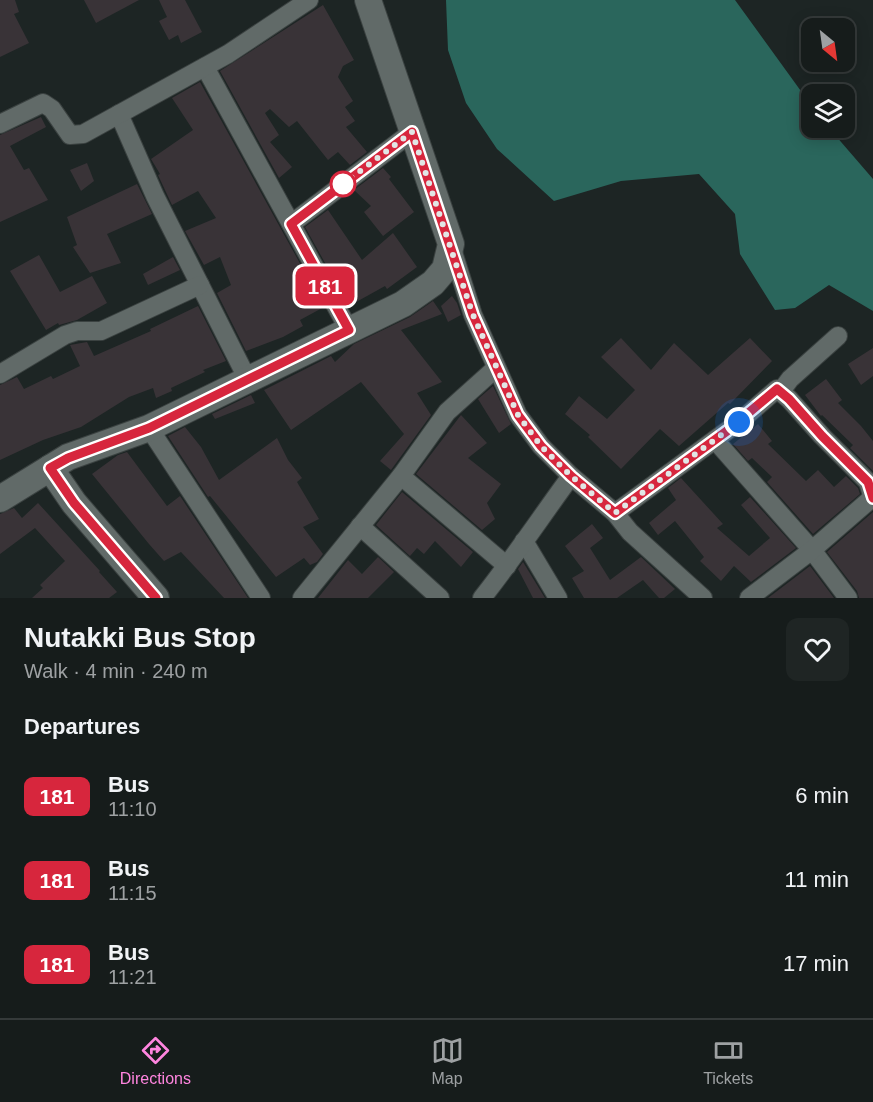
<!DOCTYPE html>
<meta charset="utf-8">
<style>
body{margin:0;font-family:Helvetica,sans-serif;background:#1f2524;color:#f1f3f6;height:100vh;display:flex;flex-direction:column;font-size:22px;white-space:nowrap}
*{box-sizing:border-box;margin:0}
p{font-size:20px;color:#9ea1a3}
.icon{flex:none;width:33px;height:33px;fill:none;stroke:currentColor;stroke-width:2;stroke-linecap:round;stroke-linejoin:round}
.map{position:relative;height:598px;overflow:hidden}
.drawer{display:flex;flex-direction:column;background:#161c1b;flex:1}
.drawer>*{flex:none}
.badge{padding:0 12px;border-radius:9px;font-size:21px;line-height:39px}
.needle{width:39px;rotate:151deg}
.controls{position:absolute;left:801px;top:18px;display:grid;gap:12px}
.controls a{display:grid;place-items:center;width:54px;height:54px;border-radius:12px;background:#161c1b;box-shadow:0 3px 15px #0003,0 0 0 2px #353a3a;font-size:30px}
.you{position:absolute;width:30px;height:30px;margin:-15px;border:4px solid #fff;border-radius:50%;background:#1a73e8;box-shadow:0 0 0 9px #1a73e833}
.map>.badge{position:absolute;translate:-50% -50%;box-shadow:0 0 0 3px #fff}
h2{padding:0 24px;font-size:22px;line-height:54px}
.round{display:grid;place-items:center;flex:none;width:63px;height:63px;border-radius:12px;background:#1f2524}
.summary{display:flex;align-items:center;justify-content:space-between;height:102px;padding:0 24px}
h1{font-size:28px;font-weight:700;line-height:45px}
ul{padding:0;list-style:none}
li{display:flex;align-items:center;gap:18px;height:84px;padding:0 24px}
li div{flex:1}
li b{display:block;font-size:22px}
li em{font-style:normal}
li .badge{min-width:66px;font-weight:700;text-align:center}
.dock{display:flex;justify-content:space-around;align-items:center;height:84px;border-top:2px solid #353a3a;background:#161c1b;font-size:16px;color:#9ea1a3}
.dock a{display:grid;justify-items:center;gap:3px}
.dock .selected{color:#ff85df}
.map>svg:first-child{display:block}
.water{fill:#2a665c}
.building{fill:#393337}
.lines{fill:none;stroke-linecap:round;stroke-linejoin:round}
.minor-casing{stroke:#3b4241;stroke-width:20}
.secondary-casing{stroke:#3b4241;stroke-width:28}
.minor{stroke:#616a68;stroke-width:18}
.secondary{stroke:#616a68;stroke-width:26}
.line-casing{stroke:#fff;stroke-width:14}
.line{stroke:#d7263d;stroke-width:9}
.walk{stroke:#e1e6e5;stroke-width:6;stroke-dasharray:0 10.8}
.stop-dot{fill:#fff;stroke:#d7263d;stroke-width:3}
</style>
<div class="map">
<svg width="873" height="598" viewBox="0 0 873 598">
<rect width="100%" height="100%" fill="#1d2524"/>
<!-- water -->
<path class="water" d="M 446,0 L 735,0 L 811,105 L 812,128 L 829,128 L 873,179 L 873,311 L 829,285 L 795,308 L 775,310 L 740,254 L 735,214 L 699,174 L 621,181 L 554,201 L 497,149 L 466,103 L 448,50 Z"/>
<!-- building -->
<g class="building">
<path d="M 0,0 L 15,0 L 19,12 L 14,14 L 29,43 L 0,57 Z"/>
<path d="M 84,0 L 139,0 L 96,23 Z"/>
<path d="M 159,0 L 185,0 L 202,32 L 181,43 L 178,35 L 169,40 L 159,21 L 167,17 Z"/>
<path d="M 323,5 L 354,60 L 343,66 L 338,77 L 353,101 L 345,107 L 355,121 L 346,127 L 367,152 L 350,165 L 338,152 L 328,160 L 297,121 L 289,127 L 270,109 L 265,113 L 279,135 L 270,142 L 292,167 L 279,178 L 220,71 Z"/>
<path d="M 200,82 L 324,307 L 300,320 L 303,326 L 283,337 L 246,351 L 217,293 L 231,285 L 220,257 L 204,265 L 185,231 L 216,218 L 198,191 L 172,205 L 158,175 L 160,174 L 151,159 L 193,130 L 172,98 Z"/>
<path d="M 41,117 L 46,127 L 10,146 L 24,170 L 29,168 L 48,200 L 0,222 L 0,135 Z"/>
<path d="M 87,163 L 94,181 L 81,191 L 70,170 Z"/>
<path d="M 383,168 L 391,177 L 389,179 L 414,212 L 383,236 L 364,212 L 371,206 L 354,190 Z"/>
<path d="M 137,184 L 152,214 L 107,234 L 121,263 L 90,273 L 73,247 L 77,245 L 67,217 Z"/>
<path d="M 328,210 L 362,260 L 393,233 L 417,267 L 387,289 L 385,286 L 349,306 L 305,227 Z"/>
<path d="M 39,255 L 60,292 L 92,276 L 107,303 L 77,320 L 59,325 L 58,323 L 46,330 L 10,271 Z"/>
<path d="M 173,257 L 180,270 L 148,285 L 143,274 Z"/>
<path d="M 452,296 L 457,303 L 461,315 L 448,322 L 441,306 Z"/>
<path d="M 433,301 L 442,314 L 401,330 L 442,382 L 417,393 L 431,415 L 391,470 L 380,461 L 404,434 L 361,382 L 291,430 L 264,390 L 331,356 L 335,362 L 354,344 L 410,317 Z"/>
<path d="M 198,306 L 226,361 L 203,370 L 205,372 L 171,388 L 172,391 L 156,398 L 153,388 L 129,397 L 81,427 L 43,440 L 0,460 L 0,385 L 17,377 L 24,389 L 51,376 L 53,379 L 80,366 L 70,345 L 87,342 L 94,356 L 151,331 L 150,329 Z"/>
<path d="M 621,338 L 651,370 L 674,343 L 708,375 L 750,338 L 772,361 L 730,404 L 728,403 L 679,446 L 660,429 L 621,469 L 588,437 L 590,435 L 565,414 L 579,396 L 607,419 L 635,390 L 601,357 Z"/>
<path d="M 873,348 L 873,376 L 861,385 L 848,364 Z"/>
<path d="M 826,379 L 842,400 L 838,403 L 861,426 L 873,441 L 873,471 L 850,448 L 853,445 L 822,415 L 821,416 L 805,395 Z"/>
<path d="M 493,386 L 511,424 L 499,433 L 478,399 Z"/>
<path d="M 251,395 L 255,403 L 215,419 L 212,414 Z"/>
<path d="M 461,415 L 487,443 L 468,458 L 501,484 L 487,503 L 495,519 L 482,530 L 416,474 Z"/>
<path d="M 758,424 L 772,441 L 768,444 L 806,481 L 818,470 L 834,487 L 846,476 L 858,488 L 860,494 L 813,534 L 767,482 L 772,477 L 752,458 L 748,461 L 733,444 Z"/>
<path d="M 185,427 L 201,447 L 219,480 L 277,438 L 288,460 L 302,478 L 297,482 L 319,519 L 303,527 L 323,554 L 317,562 L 310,565 L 304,558 L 276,577 L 210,496 L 208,497 L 168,436 Z"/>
<path d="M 127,452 L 167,506 L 180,496 L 248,598 L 224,598 L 181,552 L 164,561 L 149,544 L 92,474 L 118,455 Z"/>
<path d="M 681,478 L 723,524 L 717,528 L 749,556 L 770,538 L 741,505 L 750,497 L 796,548 L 751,582 L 734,566 L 721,581 L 700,561 L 704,557 L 675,521 L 658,535 L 649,523 L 676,500 L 668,488 Z"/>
<path d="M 402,492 L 473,552 L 461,567 L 435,541 L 424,554 L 417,548 L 410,556 L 376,525 Z"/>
<path d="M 38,503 L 100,571 L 99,572 L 117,592 L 109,598 L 32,598 L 43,588 L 40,585 L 65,561 L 35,528 L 0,554 L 0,514 L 14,508 L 22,518 Z"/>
<path d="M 873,512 L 873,598 L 859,598 L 857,591 L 827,552 Z"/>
<path d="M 592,524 L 603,538 L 590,548 L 610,580 L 641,557 L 675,589 L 664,598 L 659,598 L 643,580 L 617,598 L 584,598 L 572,578 L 584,571 L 565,546 Z"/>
<path d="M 378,557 L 394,572 L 368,598 L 318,598 L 348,560 L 362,574 Z"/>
<path d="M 523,562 L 545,598 L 533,598 L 518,569 Z"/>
<path d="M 810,566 L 834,598 L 768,598 Z"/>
</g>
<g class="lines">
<defs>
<g id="minor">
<path d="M 205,67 L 349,330"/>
<path d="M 119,114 L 155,196 L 248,380"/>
<path d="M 0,124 L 43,103 L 52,109 L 70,135 L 83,134 L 228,54 L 309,0"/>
<path d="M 291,224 L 412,132"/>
<path d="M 451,246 L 473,315 L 518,415 L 541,446 L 571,476 L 615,513 L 630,532 L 703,598"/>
<path d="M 0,374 L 65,335 L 77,331 L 101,331 L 200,285"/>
<path d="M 781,391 L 790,379 L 838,336"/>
<path d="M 149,428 L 261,598"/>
<path d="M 715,440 L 812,550 L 848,598"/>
<path d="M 401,476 L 507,566"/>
<path d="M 615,513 L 739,422 L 777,389 L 789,399 L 822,436 L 868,482 L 873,498"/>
<path d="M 360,526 L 440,598"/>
<path d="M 524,541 L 558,598"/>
<path d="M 302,598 L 401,476 L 447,412 L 496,368"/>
<path d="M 482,598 C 513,559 541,517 571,476"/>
<path d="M 749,598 L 812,550 L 873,497"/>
</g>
<g id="secondary">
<path d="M 50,468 L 74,503 L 156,598"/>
<path d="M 0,499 L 68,457 L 149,428 L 403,304 L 433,283 L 445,269 L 451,244 L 368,0"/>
</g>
</defs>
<!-- minor casing -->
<use href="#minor" class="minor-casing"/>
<!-- secondary casing -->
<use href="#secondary" class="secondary-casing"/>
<!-- minor -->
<use href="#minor" class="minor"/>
<!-- secondary -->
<use href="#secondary" class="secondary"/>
</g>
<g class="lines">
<defs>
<path id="line" d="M 156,598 L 74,503 L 50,468 L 68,458 L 149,428 L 349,330 L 291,224 L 412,132 L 473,315 L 518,415 L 541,446 L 571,476 L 615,513 L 727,431 L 777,389 L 789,399 L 822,436 L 868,482 L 873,498"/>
</defs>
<!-- line casing -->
<use href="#line" class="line-casing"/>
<!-- line -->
<use href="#line" class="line"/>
<!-- walk -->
<path class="walk" d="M 343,184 L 412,132 L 473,315 L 518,415 L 541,446 L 571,476 L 615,513 L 739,422"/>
</g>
<!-- markers -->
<circle class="stop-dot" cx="343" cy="184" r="12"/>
</svg>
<div class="controls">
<a><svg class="needle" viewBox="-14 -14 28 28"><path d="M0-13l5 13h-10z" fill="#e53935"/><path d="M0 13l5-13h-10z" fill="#9ea1a3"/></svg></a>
<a><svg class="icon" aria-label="layers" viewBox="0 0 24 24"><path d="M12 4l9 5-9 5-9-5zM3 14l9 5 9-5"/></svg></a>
</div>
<div class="you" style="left:739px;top:422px"></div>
<b class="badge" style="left:325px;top:286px;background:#d7263d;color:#fff">181</b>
</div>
<section class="drawer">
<div class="summary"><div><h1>Nutakki Bus Stop</h1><p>Walk · 4 min · 240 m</p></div><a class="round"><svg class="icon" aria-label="heart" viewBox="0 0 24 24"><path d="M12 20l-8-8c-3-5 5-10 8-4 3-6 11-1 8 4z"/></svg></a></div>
<h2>Departures</h2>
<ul>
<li><span class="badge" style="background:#d7263d;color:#fff">181</span><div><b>Bus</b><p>11:10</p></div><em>6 min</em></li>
<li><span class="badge" style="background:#d7263d;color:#fff">181</span><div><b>Bus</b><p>11:15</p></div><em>11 min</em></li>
<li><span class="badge" style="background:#d7263d;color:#fff">181</span><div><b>Bus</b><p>11:21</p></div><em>17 min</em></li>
</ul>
</section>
<nav class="dock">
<a class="selected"><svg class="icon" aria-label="directions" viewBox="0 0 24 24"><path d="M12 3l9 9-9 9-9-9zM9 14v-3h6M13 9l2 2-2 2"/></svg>Directions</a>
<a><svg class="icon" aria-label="map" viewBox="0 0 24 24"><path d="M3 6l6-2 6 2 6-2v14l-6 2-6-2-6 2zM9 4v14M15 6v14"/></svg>Map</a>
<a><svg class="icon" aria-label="tickets" viewBox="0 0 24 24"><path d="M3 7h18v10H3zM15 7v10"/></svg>Tickets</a>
</nav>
